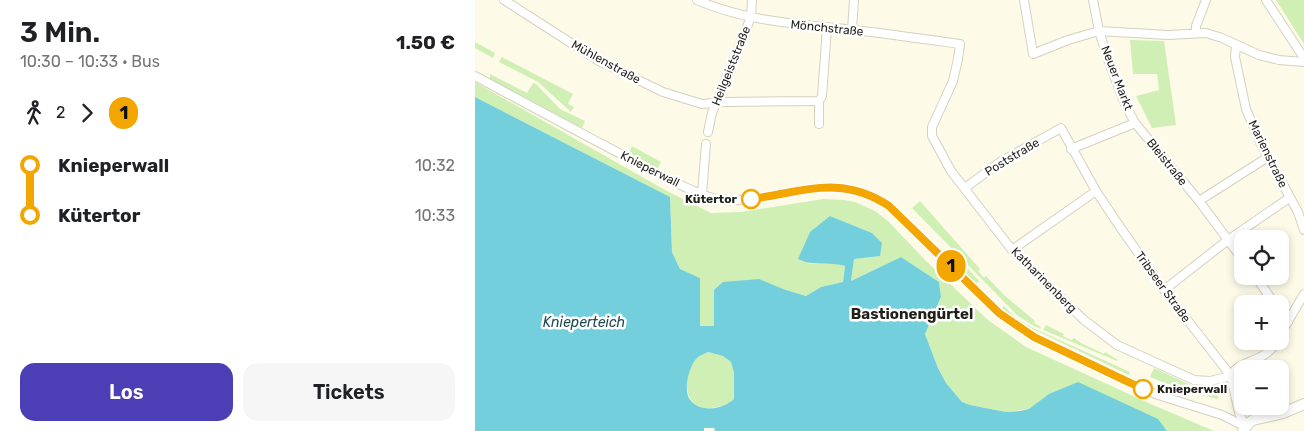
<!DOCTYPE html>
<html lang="de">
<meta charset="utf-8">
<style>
body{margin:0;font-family:Rubik,sans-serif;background:#f6f6f6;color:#202124;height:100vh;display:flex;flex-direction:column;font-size:19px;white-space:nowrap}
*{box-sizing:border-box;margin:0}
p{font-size:16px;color:#757577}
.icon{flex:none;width:28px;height:28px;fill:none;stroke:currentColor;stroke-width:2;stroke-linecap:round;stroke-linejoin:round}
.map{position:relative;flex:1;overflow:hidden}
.drawer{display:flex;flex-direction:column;background:#fff;width:475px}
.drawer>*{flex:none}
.badge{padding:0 10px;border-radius:16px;font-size:18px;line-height:32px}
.tools{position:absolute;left:759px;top:230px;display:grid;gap:10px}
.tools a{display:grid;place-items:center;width:55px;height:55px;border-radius:10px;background:#fff;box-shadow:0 2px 8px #0003;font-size:25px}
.map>.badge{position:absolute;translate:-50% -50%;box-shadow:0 0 0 2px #fff}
.legs{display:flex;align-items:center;gap:8px;height:55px;padding:0 20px;font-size:16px}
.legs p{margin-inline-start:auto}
.headline{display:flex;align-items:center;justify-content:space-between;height:85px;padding:0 20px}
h1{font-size:28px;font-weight:600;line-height:38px}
.button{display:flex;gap:10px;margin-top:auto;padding:10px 20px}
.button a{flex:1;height:58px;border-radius:15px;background:#4c3eb5;color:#fff;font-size:20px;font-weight:600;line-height:58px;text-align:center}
.button a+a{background:#f6f6f6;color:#202124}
ul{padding:0 20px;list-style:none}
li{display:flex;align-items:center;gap:18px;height:50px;font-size:19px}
li i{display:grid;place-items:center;width:8px;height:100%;margin:0 6px;background:currentColor}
li i::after{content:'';width:12px;height:12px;margin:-6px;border:4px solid;border-radius:50%;background:#fff}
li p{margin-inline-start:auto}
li:first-child i{background:linear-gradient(#0000 50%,currentColor 0)}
li:last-child i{background:linear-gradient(currentColor 50%,#0000 0)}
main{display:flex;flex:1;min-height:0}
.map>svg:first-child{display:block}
.green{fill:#d0efb4}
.water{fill:#74cfdc;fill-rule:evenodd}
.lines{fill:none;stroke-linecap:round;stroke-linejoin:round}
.minor-casing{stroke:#d4d1c0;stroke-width:10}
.major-casing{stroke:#d4d1c0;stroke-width:12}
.minor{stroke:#fff;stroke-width:8}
.major{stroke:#fff;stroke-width:10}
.line-1-casing{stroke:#fff;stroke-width:11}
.line-1{stroke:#f3a500;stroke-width:8}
.stop-1-dot{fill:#fff;stroke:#f3a500;stroke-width:2.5}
.labels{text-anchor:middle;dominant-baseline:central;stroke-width:5;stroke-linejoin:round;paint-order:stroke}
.street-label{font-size:12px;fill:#201f18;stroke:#fff}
.stop-label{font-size:12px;font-weight:bold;fill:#201f18;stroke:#fff;text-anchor:end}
.water-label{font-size:14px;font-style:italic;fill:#1e484e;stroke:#fff}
.quarter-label{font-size:15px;font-weight:bold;fill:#201f18;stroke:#fff}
</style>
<main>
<section class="drawer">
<div class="headline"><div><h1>3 Min.</h1><p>10:30 – 10:33 · Bus</p></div><b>1.50 €</b></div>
<div class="legs"><svg class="icon" aria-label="walk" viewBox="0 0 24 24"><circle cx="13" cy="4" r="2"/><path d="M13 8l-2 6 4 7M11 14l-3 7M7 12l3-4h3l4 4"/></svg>2<svg class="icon" aria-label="forward" viewBox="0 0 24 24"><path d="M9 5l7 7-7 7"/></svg><b class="badge" style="background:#f3a500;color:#111">1</b></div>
<ul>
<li><i style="color:#f3a500"></i><b>Knieperwall</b><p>10:32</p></li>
<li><i style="color:#f3a500"></i><b>Kütertor</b><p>10:33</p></li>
</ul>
<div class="button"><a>Los</a><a>Tickets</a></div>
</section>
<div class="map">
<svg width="829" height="431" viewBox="0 0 829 431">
<rect width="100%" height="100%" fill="#fdfae8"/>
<!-- green -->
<g class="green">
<path d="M 801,0 L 829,0 L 829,44 Z"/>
<path d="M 655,40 L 689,41 L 701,125 L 677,128 L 661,96 L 684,90 L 682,74 L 658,74 Z"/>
<path d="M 0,42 L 20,53 L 18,58 L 0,48 Z"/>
<path d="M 27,57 L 98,94 L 93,104 L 99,107 L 96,112 L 63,82 L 24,62 Z"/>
<path d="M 15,74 L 52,93 L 58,83 L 61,84 L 85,109 L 110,121 L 107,128 L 15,80 Z"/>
<path d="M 0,82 L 190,190 L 236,213 L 266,212 L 348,199 L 369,200 L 380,202 L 400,211 L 413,221 L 451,261 L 513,320 L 551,347 L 678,405 L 739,431 L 692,431 L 690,428 L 554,409 L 531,412 L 495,405 L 487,402 L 471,383 L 463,368 L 450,334 L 466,297 L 464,282 L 426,257 L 376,281 L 379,259 L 405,256 L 397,233 L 355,216 L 334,264 L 360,263 L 370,266 L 368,282 L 346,287 L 331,296 L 308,289 L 239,290 L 239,326 L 224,326 L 225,278 L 205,269 L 197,252 L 195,197 L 0,97 Z"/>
<path d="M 157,146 L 186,162 L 183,168 L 154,153 Z"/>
<path d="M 445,201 L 505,269 L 503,271 L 509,278 L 511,276 L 529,295 L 560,321 L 559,323 L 566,327 L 565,328 L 568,330 L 571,325 L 589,334 L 588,336 L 596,340 L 599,338 L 606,343 L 629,354 L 630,352 L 643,360 L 642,361 L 559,326 L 543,316 L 437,208 Z"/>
<path d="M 487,262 L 504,281 L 501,285 L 483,267 Z"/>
<path d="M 529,306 L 542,319 L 558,328 L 655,372 L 654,375 L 558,329 L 525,310 Z"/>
<path d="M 233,352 L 248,356 L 256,362 L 259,373 L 259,399 C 253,404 249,406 242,407 C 209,416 204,376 222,358 C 225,355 230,354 233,352 Z"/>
<path d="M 679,368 L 720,387 L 728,388 L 745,387 L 743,399 L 710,391 L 675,377 Z"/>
</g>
<!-- water -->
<path class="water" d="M 0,97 L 195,197 L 197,252 L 205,269 L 225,278 L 225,326 L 239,326 L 239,290 L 248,282 L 284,279 L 308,289 L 331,296 L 346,287 L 368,282 L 370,266 C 352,261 340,267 323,259 L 335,232 L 355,216 L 397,233 L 407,243 L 405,256 L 379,259 L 376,281 L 426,257 L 464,282 L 466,297 L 450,334 L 463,368 L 471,383 L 487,402 L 495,405 L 531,412 L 545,411 L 554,409 L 574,394 L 603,382 L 683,419 L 692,431 L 240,431 L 239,428 L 229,428 L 229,431 L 0,431 ZM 233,352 L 248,356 L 256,362 L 259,373 L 259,399 C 248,409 227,413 216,401 C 207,391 214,366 222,358 C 225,355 230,354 233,352 Z"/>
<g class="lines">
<defs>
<g id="minor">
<path d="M 29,0 L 124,61 L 188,92 L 227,104 L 250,102 L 344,101 L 347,96 L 352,28"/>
<path d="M 222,0 C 272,22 325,24 379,30 C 414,34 449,39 485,44 L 483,59 L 478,81 L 457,127 L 457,136 L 476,171 L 537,250 L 609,320 L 642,345 L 719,380 L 735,381 L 756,376"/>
<path d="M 549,0 L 558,54 L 593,40 L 624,31 L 693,35 L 731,33 L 747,38 L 784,55 L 804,60 L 829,62"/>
<path d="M 618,0 L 624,31 L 636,68 L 650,104 L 660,123 L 724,201 L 768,260"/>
<path d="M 791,0 L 829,58"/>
<path d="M 377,30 L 379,0"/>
<path d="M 721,33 L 721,26 L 731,0"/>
<path d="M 761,46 L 760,57 L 771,109 L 785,142 L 823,212 L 829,230"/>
<path d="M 0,76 C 54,105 107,134 161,162 C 187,175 213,191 241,199 C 253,202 266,200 278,198 C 329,192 367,174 414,206 L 524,313 L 559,337 L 680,394 L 747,415 L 771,427"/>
<path d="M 344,101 L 344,124"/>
<path d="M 233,132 L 237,113 L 276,17 L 277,0"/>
<path d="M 596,149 L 660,123"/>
<path d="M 490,188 L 525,162 L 586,128 L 621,191 L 645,227 L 689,290 L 756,376 L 764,413 L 771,427"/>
<path d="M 227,194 L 231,144"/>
<path d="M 724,201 L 793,157"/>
<path d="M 537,250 L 621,191"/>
<path d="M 780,276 L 800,304"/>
<path d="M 689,290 L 753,240 L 814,198"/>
<path d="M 805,311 L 813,322"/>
<path d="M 805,335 L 829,294"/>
<path d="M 756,376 C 763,359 790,364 802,341"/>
</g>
<path id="major" d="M 768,431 L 774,423 L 778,420 L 808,413 L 829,404"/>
</defs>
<!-- minor casing -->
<use href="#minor" class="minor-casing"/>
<!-- major casing -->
<use href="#major" class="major-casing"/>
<!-- minor -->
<use href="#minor" class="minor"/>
<!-- major -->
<use href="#major" class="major"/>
</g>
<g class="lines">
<defs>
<path id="line-1" d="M 276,199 C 328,192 366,174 414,206 L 524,313 L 559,337 L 668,389"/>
</defs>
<!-- line-1 casing -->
<use href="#line-1" class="line-1-casing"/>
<!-- line-1 -->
<use href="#line-1" class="line-1"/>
</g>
<!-- markers -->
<g class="stop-1-dot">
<circle cx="276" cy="199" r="9"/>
<circle cx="668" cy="389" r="9"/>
</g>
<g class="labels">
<!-- street labels -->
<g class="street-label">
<text transform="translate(352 28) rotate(6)">Mönchstraße</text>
<text transform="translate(131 62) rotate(29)">Mühlenstraße</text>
<text transform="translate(256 66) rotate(-68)">Heilgeiststraße</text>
<text transform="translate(642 78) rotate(69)">Neuer Markt</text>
<text transform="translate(793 154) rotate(64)">Marienstraße</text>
<text transform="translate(537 157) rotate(-31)">Poststraße</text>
<text transform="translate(692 162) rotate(51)">Bleistraße</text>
<text transform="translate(175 169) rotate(27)">Knieperwall</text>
<text transform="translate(569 280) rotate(45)">Katharinenberg</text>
<text transform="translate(688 287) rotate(54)">Tribseer Straße</text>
</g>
<!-- stop labels -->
<g class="stop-label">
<text x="262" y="199">Kütertor</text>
<text x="682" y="389" text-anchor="start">Knieperwall</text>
</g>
<!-- water labels -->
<g class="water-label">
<text x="109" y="322">Knieperteich</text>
</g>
<!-- quarter labels -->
<g class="quarter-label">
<text x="437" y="314">Bastionengürtel</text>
</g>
</g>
</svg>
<div class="tools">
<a><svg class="icon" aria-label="locate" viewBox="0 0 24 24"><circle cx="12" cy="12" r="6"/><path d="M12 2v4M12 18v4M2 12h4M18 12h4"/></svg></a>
<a>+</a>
<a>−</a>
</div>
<b class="badge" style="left:476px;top:266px;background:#f3a500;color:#111">1</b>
</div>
</main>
